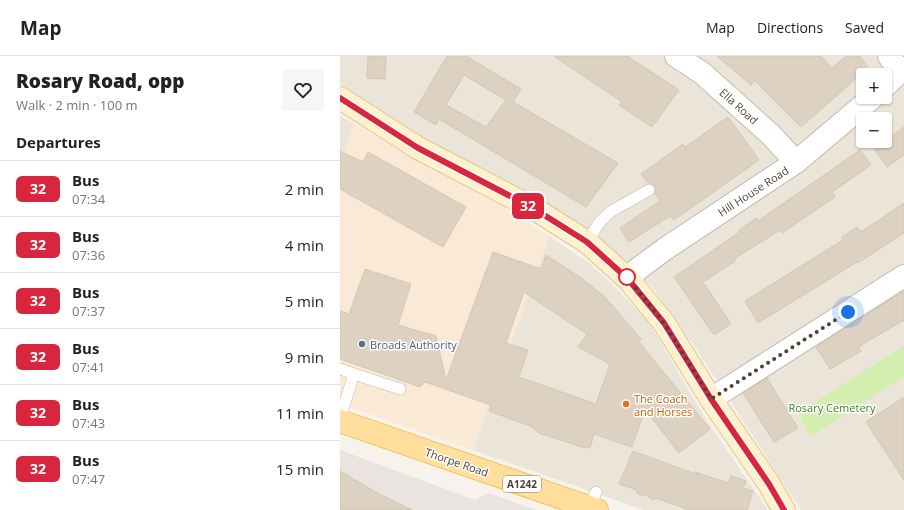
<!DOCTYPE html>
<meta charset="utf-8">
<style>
body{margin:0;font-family:"Open Sans",sans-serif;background:#f6f6f6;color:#222;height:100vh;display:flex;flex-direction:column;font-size:15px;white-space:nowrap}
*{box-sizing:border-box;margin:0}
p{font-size:13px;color:#767676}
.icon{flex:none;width:22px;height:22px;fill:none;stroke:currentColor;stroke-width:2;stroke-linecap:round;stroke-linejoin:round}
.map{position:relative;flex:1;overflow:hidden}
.panel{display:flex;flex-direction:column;background:#fff;width:340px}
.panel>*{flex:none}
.badge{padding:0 8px;border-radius:6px;font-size:14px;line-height:26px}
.tools{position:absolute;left:516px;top:12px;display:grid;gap:8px}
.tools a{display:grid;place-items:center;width:36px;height:36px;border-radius:4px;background:#fff;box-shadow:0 1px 3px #0004;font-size:20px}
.you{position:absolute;width:20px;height:20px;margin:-10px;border:3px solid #fff;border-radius:50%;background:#1a73e8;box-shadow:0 0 0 6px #1a73e833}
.map>.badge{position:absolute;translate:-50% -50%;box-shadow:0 0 0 2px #fff}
h2{padding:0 16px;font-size:15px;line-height:36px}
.round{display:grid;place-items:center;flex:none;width:42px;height:42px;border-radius:4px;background:#f6f6f6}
.summary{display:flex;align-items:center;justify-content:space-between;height:68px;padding:0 16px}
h1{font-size:19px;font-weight:800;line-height:30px}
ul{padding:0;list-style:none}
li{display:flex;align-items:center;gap:12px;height:56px;padding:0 16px;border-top:1px solid #e0e0e0}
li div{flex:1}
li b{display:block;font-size:15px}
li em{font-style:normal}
li .badge{min-width:44px;font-weight:700;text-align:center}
header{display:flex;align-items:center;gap:24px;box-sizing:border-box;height:56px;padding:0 20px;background:#fff;border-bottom:1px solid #e0e0e0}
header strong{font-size:19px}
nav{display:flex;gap:22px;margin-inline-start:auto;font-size:14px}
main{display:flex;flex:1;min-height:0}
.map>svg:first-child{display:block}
.residential{fill:#ebe4d8;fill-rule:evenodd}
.commercial{fill:#fae9d4}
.industrial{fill:#e9e4df}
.green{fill:#d4eeb0}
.building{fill:#ddd1c1;stroke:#d5c6b1;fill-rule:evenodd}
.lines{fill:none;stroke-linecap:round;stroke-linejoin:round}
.lane-casing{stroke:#c3baac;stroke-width:12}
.street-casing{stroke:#c3baac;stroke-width:24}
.secondary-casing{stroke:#dbc796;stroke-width:24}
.primary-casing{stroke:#f1c05e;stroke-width:24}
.lane{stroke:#fff;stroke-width:11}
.street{stroke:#fff;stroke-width:22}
.secondary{stroke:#fff1cc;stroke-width:22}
.primary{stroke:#ffdf9b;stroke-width:22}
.line-casing{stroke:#fff;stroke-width:9}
.line{stroke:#d7263d;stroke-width:6}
.walk{stroke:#4c4337;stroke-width:4;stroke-dasharray:0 7.2}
.stop-dot{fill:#fff;stroke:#d7263d;stroke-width:2}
.service-dot{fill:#5c6f8a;stroke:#fff;stroke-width:1.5}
.food-dot{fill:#e8710a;stroke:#fff;stroke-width:1.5}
.labels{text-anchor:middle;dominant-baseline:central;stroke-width:3;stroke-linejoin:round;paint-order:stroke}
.shield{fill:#fff;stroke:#827b73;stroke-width:1}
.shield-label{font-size:10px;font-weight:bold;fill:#4c4337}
.street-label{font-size:11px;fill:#4c4337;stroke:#fff}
.service-label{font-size:11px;fill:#4e5e75;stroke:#fff;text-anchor:start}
.food-label{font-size:11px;fill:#c56008;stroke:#fff;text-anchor:start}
.park-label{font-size:11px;fill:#488021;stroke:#fff}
</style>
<header>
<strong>Map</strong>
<nav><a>Map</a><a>Directions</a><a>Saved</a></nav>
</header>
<main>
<section class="panel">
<div class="summary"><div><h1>Rosary Road, opp</h1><p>Walk · 2 min · 100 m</p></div><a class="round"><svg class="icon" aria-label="heart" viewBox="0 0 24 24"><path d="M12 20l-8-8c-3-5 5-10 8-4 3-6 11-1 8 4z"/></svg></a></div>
<h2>Departures</h2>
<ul>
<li><span class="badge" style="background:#d7263d;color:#fff">32</span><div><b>Bus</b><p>07:34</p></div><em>2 min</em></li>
<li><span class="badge" style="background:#d7263d;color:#fff">32</span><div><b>Bus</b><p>07:36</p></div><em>4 min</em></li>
<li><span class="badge" style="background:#d7263d;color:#fff">32</span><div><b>Bus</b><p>07:37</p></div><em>5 min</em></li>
<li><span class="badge" style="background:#d7263d;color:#fff">32</span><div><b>Bus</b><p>07:41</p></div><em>9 min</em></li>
<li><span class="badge" style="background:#d7263d;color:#fff">32</span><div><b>Bus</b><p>07:43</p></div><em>11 min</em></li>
<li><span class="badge" style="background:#d7263d;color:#fff">32</span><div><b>Bus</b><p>07:47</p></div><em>15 min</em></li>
</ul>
</section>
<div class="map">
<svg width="564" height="454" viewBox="0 0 564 454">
<rect width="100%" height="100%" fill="#f7f3ea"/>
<!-- residential -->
<g class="residential">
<path d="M 0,0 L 564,0 L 564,454 L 461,454 L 355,291 L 314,233 L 282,201 L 235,170 L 104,96 L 17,42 L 0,27 ZM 523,19 L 545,19 L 545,41 L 523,41 ZM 523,63 L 545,63 L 545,85 L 523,85 Z"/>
<path d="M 0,60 L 14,67 L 0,109 Z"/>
<path d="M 209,180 L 249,207 L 276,232 L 309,267 L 367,365 L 428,454 L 304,454 L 133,394 Z"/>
</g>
<!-- commercial -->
<path class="commercial" d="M 14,67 L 84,109 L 160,149 L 209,180 L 133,394 L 0,348 L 0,109 Z"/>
<!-- industrial -->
<path class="industrial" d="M 0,394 L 135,444 L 148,437 L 196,454 L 0,454 Z"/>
<!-- green -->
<path class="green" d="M 564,290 L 564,320 L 470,381 L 458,357 Z"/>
<!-- building -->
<g class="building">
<path d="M 28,0 L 46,0 L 45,23 L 27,22 Z"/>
<path d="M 107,0 L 126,0 L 181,33 L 173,46 L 278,107 L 246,151 L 99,63 L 96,69 L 74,56 ZM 124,19 L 166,44 L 146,71 L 106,49 Z"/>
<path d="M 214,0 L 287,0 L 339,34 L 312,71 L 279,49 L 282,46 Z"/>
<path d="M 377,0 L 481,0 L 492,12 L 506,0 L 520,0 L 528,12 L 461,71 L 415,25 L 411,29 Z"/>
<path d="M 388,61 L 419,104 L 334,164 L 330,160 L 289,186 L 280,172 L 320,145 L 315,138 L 316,134 L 315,130 L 312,128 L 308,127 L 301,118 L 343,88 L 345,91 Z"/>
<path d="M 564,71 L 564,99 L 547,111 L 534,92 Z"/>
<path d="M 520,94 L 531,109 L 492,136 L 495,141 L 442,177 L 440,174 L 394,203 L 395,205 L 363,226 L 391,268 L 374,279 L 334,221 L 400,176 L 399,174 L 417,162 L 418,165 Z"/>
<path d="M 0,95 L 23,106 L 28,96 L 126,151 L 103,191 L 0,133 Z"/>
<path d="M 564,147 L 564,177 L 518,207 L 517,206 L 418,267 L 405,245 L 503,184 L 502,181 L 517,171 L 521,176 Z"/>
<path d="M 153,196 L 201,213 L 206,199 L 241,222 L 264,240 L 301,283 L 299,286 L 370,373 L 339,397 L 305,353 L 292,391 L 254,378 L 250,392 L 242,391 L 199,377 L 190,370 L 149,355 L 151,349 L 85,326 L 80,331 L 0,303 L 0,255 L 9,258 L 25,213 L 71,228 L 58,269 L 96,280 L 106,324 ZM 184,236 L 247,278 L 238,291 L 270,308 L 256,348 L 179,321 L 188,294 L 166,287 Z"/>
<path d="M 564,235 L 564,264 L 518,291 L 521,295 L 490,313 L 476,291 Z"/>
<path d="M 427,322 L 458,372 L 434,386 L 403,337 Z"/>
<path d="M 564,341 L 564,424 L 526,366 Z"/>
<path d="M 293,395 L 358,419 L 355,416 L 388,427 L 391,420 L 406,425 L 403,432 L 413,435 L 407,454 L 350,454 L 316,442 L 313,444 L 306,439 L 299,439 L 295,433 L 279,428 Z"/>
<path d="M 0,415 L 39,438 L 72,454 L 0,454 Z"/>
</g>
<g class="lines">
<defs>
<g id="lane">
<path d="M 247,186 L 259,167 L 270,156 L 309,134"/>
<path d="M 0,313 L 14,318"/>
<path d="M 0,362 L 14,318 L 60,333"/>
<path d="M 250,451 L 256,436"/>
</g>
<g id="street">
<path d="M 336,0 L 362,17 L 430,78 L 456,106"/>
<path d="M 549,0 L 560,16"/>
<path d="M 545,30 L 564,12"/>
<path d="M 288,223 L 298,213 L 325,193 L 456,106 L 533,41"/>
<path d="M 371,343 L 564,220"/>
</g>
<path id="secondary" d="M 0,42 L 78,92 L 193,152 L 247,186 L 288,223 L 324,267 L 371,343 L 429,428 L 444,454"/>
<path id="primary" d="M 0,365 L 257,454"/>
</defs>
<!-- lane casing -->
<use href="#lane" class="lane-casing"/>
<!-- street casing -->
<use href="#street" class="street-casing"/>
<!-- secondary casing -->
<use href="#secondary" class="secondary-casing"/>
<!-- primary casing -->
<use href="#primary" class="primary-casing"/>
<!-- lane -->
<use href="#lane" class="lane"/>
<!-- street -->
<use href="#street" class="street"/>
<!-- secondary -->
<use href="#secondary" class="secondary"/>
<!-- primary -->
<use href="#primary" class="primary"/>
</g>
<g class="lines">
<defs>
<path id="line" d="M 0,42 L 78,92 L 193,152 L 247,186 L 288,223 L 324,267 L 371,343 L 429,428 L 444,454"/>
</defs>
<!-- line casing -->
<use href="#line" class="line-casing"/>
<!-- line -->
<use href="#line" class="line"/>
<!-- walk -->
<path class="walk" d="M 287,221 L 324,267 L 371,343 L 508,256"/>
</g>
<!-- markers -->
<circle class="stop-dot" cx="287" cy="221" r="8"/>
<circle class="service-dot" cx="22" cy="288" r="4"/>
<circle class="food-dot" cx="286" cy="348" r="4"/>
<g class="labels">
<!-- shield labels -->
<rect class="shield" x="163" y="420" width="38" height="16" rx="3"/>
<g class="shield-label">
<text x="182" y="428">A1242</text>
</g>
<!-- street labels -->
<g class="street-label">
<text transform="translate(399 50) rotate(42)">Ella Road</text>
<text transform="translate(413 135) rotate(-33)">Hill House Road</text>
<text transform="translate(117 406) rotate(19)">Thorpe Road</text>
</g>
<!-- service labels -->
<g class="service-label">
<text x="30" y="288">Broads Authority</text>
</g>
<!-- food labels -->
<g class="food-label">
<text x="294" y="342">The Coach<tspan x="294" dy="13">and Horses</tspan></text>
</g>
<!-- park labels -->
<g class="park-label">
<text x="492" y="351">Rosary Cemetery</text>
</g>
</g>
</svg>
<div class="tools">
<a>+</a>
<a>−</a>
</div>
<div class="you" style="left:508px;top:256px"></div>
<b class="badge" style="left:188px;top:150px;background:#d7263d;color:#fff">32</b>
</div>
</main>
